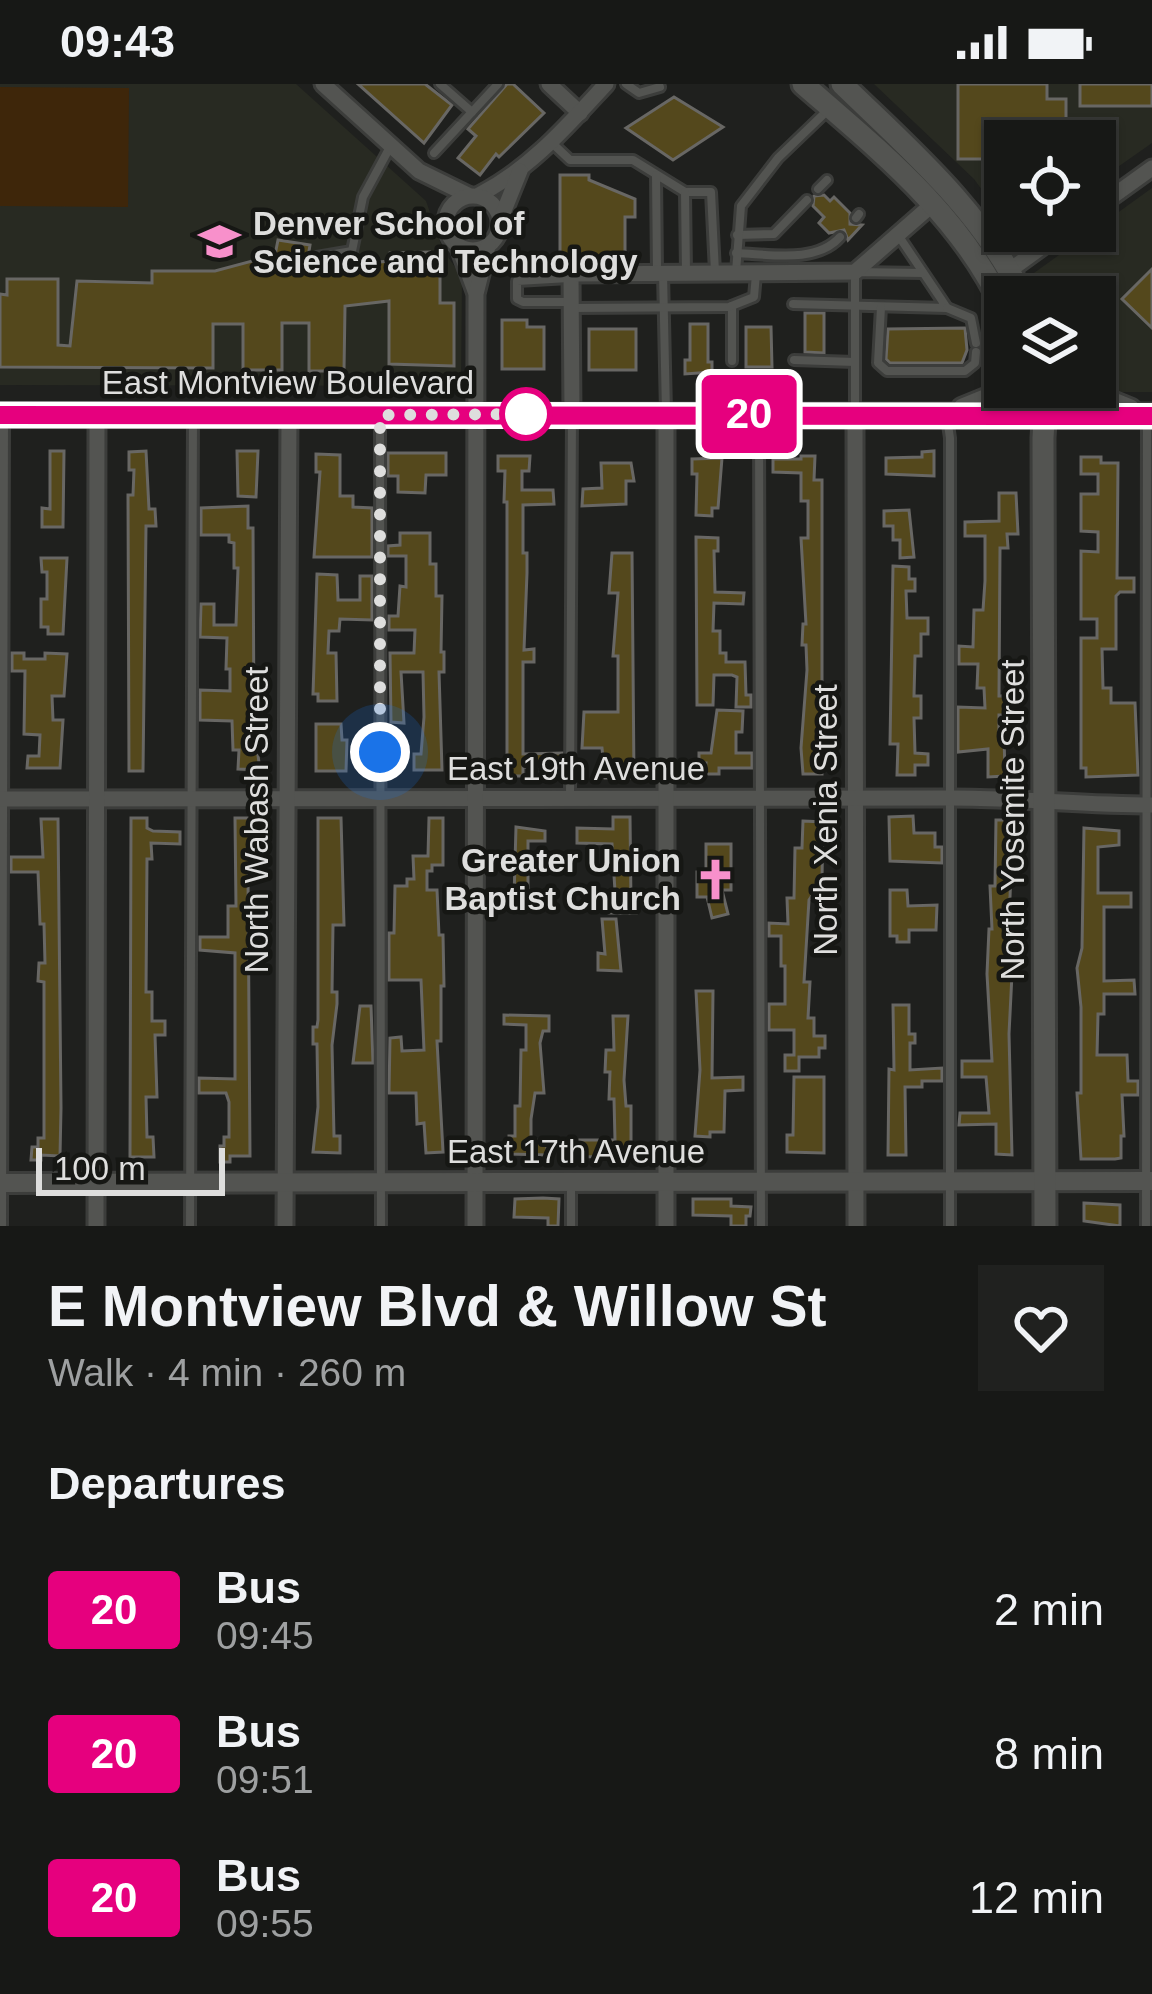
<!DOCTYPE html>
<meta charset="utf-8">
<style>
body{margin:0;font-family:Arial,sans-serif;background:#20211f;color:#f1f3f6;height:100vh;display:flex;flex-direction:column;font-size:45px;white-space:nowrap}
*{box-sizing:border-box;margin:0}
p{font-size:39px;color:#9ea0a1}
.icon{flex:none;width:66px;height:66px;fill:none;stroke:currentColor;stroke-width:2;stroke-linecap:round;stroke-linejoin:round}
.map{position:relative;height:1142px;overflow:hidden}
.details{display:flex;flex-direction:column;background:#171816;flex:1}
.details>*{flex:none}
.badge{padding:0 24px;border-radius:9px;font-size:42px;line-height:78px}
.fabs{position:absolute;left:984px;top:36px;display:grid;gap:24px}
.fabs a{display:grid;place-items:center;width:132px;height:132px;border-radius:0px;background:#171816;box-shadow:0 3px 9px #0004,0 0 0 3px #363735;font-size:60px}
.scale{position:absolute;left:36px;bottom:30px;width:189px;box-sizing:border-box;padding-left:12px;border:6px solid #dededd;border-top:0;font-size:33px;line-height:42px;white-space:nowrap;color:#dededd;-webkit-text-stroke:9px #161714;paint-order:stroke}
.you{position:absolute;width:60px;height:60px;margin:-30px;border:9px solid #fff;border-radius:50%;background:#1a73e8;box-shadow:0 0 0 18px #1a73e833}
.map>.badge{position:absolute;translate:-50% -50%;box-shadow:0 0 0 6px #fff}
h2{padding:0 48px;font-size:45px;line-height:108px}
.round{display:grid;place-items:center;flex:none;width:126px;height:126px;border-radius:0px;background:#20211f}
.overview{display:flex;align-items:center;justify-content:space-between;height:204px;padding:0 48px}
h1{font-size:57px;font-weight:600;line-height:90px}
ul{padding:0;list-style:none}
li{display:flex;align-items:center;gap:36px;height:144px;padding:0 48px}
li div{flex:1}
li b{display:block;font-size:45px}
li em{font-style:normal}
li .badge{min-width:132px;font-weight:700;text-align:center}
.status{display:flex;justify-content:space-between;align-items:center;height:84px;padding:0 60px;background:#171816;direction:ltr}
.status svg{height:33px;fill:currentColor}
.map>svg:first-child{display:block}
.built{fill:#282a22}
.green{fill:#3e260a}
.building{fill:#54481c;stroke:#686764;stroke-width:3}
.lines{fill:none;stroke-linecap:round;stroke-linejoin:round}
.service-casing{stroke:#3c3d3b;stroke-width:14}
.minor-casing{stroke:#3c3d3b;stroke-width:21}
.tertiary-casing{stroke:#3c3d3b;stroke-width:24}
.secondary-casing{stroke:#3c3d3b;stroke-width:27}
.path{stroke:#838382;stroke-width:3;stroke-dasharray:12 6;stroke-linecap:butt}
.service{stroke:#535451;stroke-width:8}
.minor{stroke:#535451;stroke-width:15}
.tertiary{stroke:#535451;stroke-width:18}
.secondary{stroke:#535451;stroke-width:21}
.line-casing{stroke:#fff;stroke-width:27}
.line{stroke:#e6007e;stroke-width:18}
.walk{stroke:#dededd;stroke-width:12;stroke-dasharray:0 21.6}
.stop-dot{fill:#fff;stroke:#e6007e;stroke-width:6}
.labels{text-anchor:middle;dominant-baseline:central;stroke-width:9;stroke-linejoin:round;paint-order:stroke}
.poi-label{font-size:33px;font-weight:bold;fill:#dededd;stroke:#161714;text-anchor:start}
.street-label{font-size:33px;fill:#dededd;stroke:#161714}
</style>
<div class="status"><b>09:43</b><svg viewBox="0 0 49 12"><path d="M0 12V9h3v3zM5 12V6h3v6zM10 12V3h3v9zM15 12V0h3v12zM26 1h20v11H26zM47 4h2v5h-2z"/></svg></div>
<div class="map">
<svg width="1152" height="1142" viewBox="0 0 1152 1142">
<rect width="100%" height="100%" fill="#1f201e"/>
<!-- built -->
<g class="built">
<path d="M 0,0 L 296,0 L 426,117 L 443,166 L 462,193 L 461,302 L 0,301 Z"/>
<path d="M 874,0 L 1152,0 L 1152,59 L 1095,99 L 1095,57 L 1005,57 L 1005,133 L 1001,132 L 974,95 Z"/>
<path d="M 1152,104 L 1152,308 L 1109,308 L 1095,303 L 1095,213 L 1043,213 L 1034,189 Z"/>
</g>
<!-- green -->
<path class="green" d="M 0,3 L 129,4 L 128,123 L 0,122 Z"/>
<!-- building -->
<g class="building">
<path d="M 358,0 L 425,0 L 452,21 L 424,59 Z"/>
<path d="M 507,0 L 513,0 L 544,29 L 499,73 L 496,70 L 480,91 L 458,74 L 476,52 L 468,45 Z"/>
<path d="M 958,0 L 1047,0 L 1047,15 L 1066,15 L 1066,50 L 1055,50 L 1055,57 L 1005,57 L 1005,75 L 958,75 Z"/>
<rect x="1080" y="0" width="72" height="22"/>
<path d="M 674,13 L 723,43 L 673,76 L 626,44 Z"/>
<path d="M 560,91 L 589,91 L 589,96 L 635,115 L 635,133 L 625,133 L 625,175 L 560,175 Z"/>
<path d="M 824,111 L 830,117 L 834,113 L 850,129 L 850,140 L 862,141 L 848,156 L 844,146 L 829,149 L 819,139 L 824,133 L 813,122 L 814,112 Z"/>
<path d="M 278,156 L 310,161 L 306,185 L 389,177 L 390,169 L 430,168 L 440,193 L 440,219 L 454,219 L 454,282 L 389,280 L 389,217 L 345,222 L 344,287 L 309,287 L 309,239 L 282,239 L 282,286 L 243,286 L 243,240 L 213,240 L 213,284 L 0,283 L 0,210 L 7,211 L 7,195 L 58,195 L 58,261 L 70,262 L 77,197 L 152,199 L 152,187 L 215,187 L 275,171 Z"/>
<path d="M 1152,185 L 1152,244 L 1122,215 Z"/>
<path d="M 805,229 L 824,229 L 824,269 L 805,268 Z"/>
<path d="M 502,236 L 527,236 L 527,243 L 544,243 L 544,285 L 502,285 Z"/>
<path d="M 690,240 L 708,240 L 708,278 L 712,278 L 712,288 L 685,290 L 685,276 L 690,276 Z"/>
<path d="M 746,243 L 771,243 L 772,283 L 746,283 Z"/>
<path d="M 965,244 L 967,266 L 962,279 L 890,279 L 886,275 L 888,245 Z"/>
<rect x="589" y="245" width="47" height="41"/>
<path d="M 50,367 L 64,367 L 63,443 L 42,443 L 42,424 L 50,425 Z"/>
<path d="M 146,367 L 149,425 L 155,425 L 156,442 L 146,442 L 143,687 L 129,687 L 128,411 L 133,411 L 134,386 L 129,386 L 129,368 Z"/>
<path d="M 237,367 L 258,367 L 256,413 L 238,412 Z"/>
<path d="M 934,367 L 934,392 L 886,390 L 886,374 L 922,373 L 922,368 Z"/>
<path d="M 388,369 L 446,369 L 446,391 L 426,391 L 425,409 L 398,408 L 398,392 L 388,392 Z"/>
<path d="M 316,370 L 340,371 L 340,412 L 353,412 L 353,423 L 372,424 L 372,473 L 314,473 L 320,388 L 316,388 Z"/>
<path d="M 498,372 L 530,372 L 529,387 L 522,387 L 522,406 L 553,406 L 554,420 L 523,421 L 523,469 L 527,469 L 527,489 L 524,566 L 534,565 L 534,578 L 523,578 L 523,670 L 562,669 L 562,692 L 544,692 L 544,683 L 523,683 L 523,692 L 507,692 L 507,418 L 504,418 L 505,387 L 498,387 Z"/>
<path d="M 801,372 L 815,372 L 814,396 L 822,396 L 822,690 L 803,690 L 801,664 L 807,586 L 806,561 L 802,561 L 803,540 L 806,540 L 801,454 L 808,454 L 808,417 L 801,417 L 801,389 L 773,388 L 773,375 L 801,375 Z"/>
<path d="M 1081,373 L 1101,373 L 1101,379 L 1118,379 L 1117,494 L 1134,494 L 1134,508 L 1120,508 L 1116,512 L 1116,565 L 1102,565 L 1103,604 L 1111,604 L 1111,619 L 1135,619 L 1138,691 L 1086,693 L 1086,684 L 1081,684 L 1081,554 L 1097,554 L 1097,535 L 1081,535 L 1081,467 L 1098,468 L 1098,448 L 1081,447 L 1081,410 L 1098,410 L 1098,390 L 1081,390 Z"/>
<path d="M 722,374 L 718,424 L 712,424 L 712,432 L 696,431 L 697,390 L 692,390 L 692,375 Z"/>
<path d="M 601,379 L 631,379 L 634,397 L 626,397 L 626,420 L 582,422 L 583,405 L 602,404 Z"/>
<path d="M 999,409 L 1016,409 L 1018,450 L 1007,450 L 1008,464 L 1000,464 L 999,612 L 1005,612 L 1006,631 L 999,631 L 999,651 L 1004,651 L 1005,692 L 988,693 L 988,665 L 958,668 L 958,623 L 985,624 L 984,604 L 977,604 L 978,580 L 959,580 L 959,562 L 973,563 L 974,526 L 983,526 L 985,497 L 985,452 L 965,452 L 965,438 L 999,437 Z"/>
<path d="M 248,422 L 248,444 L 253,444 L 254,642 L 260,686 L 238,685 L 239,666 L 233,666 L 232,637 L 200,636 L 200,606 L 230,607 L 230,585 L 226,585 L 227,554 L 200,553 L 201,520 L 214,520 L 214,541 L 236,541 L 238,484 L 234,484 L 234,459 L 229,458 L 229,451 L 201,451 L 201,424 Z"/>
<path d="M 909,426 L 914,473 L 900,474 L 900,456 L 893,456 L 893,442 L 884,442 L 884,427 Z"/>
<path d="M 400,449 L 430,449 L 430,480 L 436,480 L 436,512 L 442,512 L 441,568 L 444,568 L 444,588 L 439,588 L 442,686 L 414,686 L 414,670 L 421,670 L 424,633 L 423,588 L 401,588 L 404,639 L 391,638 L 390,569 L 414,569 L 415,546 L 389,546 L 389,532 L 398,532 L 400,502 L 406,503 L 406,472 L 388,472 L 388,462 L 400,461 Z"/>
<path d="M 696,453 L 718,454 L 718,467 L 714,467 L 715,508 L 744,509 L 743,520 L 714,519 L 713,547 L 720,547 L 720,569 L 726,569 L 726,578 L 745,578 L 746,611 L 751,611 L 751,623 L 736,623 L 737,593 L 732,591 L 714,591 L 713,621 L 697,621 Z"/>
<path d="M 612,469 L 632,469 L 634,694 L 605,694 L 602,664 L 582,664 L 584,628 L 618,628 L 618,572 L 613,572 L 618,509 L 609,509 Z"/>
<path d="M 41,474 L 67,474 L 63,550 L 48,550 L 48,543 L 41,543 L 41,515 L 47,515 L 47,488 L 42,488 Z"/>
<path d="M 893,482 L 909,483 L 909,495 L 915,495 L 915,507 L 906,507 L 907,534 L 928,534 L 928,550 L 921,550 L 921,572 L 915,572 L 914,612 L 921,612 L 921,634 L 914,634 L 915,669 L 928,670 L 928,681 L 915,681 L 915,691 L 897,691 L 898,660 L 890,660 Z"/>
<path d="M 317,490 L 337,491 L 338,516 L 360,516 L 360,492 L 372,492 L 372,536 L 340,535 L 339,547 L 329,547 L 328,569 L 336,569 L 337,617 L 318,617 L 318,610 L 313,610 Z"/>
<path d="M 12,569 L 24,569 L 24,575 L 45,575 L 45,569 L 67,570 L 64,612 L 52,612 L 53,636 L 63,636 L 60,684 L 27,684 L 28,672 L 39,672 L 40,651 L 24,650 L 25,587 L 12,587 Z"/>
<path d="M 717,626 L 743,627 L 742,648 L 736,648 L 736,669 L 752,669 L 752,684 L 719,684 L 719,690 L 705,690 L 706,679 L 699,679 L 699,669 L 711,669 Z"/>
<path d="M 316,640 L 341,640 L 342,656 L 347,656 L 346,687 L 316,687 Z"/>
<path d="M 913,732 L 914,749 L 935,749 L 935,763 L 942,763 L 942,779 L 890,777 L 889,733 Z"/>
<path d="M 613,733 L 630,733 L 631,819 L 635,819 L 636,829 L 609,829 L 608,808 L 615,807 L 612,760 L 577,759 L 577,744 L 613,745 Z"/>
<path d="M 131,734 L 147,734 L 147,744 L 153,747 L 180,748 L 180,760 L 151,759 L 152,775 L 147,775 L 146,908 L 152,908 L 152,937 L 165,937 L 165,951 L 155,951 L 157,1013 L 146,1013 L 147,1053 L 153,1053 L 154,1073 L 130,1073 Z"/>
<path d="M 235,734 L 254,734 L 248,793 L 250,1072 L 230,1072 L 230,1078 L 220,1078 L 220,1062 L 224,1062 L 224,1053 L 229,1053 L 229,1018 L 226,1009 L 199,1009 L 199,994 L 235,995 L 235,869 L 200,866 L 200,853 L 228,853 L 228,822 L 236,822 Z"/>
<path d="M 318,734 L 341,734 L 344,841 L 333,841 L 332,908 L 337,908 L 337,920 L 332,961 L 334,1052 L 340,1052 L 340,1069 L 313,1068 L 318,1023 L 317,960 L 313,960 L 313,943 L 317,943 L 318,936 Z"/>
<path d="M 429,734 L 443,734 L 443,781 L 432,781 L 432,787 L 427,787 L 427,806 L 437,806 L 439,851 L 443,851 L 444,902 L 441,902 L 441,957 L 437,957 L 443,1068 L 426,1069 L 424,1039 L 417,1040 L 416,1009 L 389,1009 L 390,954 L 401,953 L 402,967 L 424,966 L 421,896 L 389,896 L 389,849 L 394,849 L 395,802 L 407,802 L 407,795 L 414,795 L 413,772 L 428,772 Z"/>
<path d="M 41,735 L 58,735 L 61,1024 L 60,1072 L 41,1071 L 41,1076 L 31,1076 L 32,1063 L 38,1063 L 38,1054 L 44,1054 L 44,898 L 38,897 L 39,879 L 45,879 L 44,840 L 40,840 L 38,788 L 11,788 L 11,773 L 43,773 Z"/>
<path d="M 996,736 L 1013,736 L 1007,890 L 1012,890 L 1009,950 L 1012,1071 L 996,1070 L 996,1040 L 959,1041 L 960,1029 L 989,1029 L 986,993 L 962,993 L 962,977 L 992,977 L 987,890 L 989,845 L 992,845 L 990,802 L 995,802 Z"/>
<path d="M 803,737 L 823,738 L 822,795 L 825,795 L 825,810 L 813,810 L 809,816 L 804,898 L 810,898 L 808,934 L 814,934 L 814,952 L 825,952 L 825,964 L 819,964 L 819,973 L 799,973 L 799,987 L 785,987 L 785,971 L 794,971 L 794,946 L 769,946 L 769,920 L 785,920 L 785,882 L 781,882 L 781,852 L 769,852 L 769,839 L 788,840 L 787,814 L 794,814 L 795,764 L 802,764 Z"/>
<path d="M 516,743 L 545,747 L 545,757 L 528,757 L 528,813 L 514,814 Z"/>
<path d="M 1084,744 L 1119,747 L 1119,761 L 1098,763 L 1098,809 L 1131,809 L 1131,823 L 1104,823 L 1104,897 L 1134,896 L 1135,910 L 1104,910 L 1104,930 L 1098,930 L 1097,971 L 1127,971 L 1128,997 L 1138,997 L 1138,1011 L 1122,1011 L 1124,1052 L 1121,1052 L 1121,1074 L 1115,1075 L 1081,1075 L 1077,1009 L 1081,1009 L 1081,923 L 1077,884 L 1082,864 Z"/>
<path d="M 706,760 L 731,760 L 731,806 L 722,806 L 728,830 L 712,834 L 707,813 L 697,813 L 697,788 L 706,788 Z"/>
<path d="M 890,806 L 907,806 L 908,822 L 937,821 L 936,846 L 909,846 L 909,858 L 897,858 L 897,852 L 890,852 Z"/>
<path d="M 602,835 L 616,835 L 621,887 L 598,886 L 598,869 L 605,870 Z"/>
<path d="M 696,907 L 713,907 L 712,994 L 743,993 L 743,1006 L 725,1007 L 724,1048 L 710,1048 L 710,1053 L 695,1052 L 700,986 Z"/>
<path d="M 893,921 L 909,921 L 909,950 L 915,950 L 915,959 L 910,959 L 910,986 L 942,984 L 942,997 L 922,997 L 922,1003 L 905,1003 L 906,1071 L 888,1071 L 889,985 L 894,986 Z"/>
<path d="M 360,922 L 371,922 L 373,979 L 353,979 Z"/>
<path d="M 504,931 L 549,932 L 549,947 L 543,947 L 540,959 L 544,1009 L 535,1009 L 531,1035 L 531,1056 L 547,1056 L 547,1071 L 509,1070 L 509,1052 L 515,1052 L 515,1022 L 520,1022 L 521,966 L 526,966 L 526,941 L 504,940 Z"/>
<path d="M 613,932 L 628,932 L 624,996 L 626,1022 L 631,1022 L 631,1072 L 580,1073 L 580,1056 L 615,1056 L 614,1015 L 609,1015 L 610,988 L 605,988 L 606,966 L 614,966 Z"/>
<path d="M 794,993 L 824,993 L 824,1069 L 787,1068 L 787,1051 L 793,1051 Z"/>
<path d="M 543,1114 L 559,1115 L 558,1142 L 548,1142 L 548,1134 L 514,1133 L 515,1115 Z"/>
<path d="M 693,1115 L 731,1115 L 731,1122 L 751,1123 L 750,1132 L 746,1132 L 746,1142 L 731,1142 L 731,1132 L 693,1131 Z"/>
<path d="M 1084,1119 L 1120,1121 L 1120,1142 L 1084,1137 Z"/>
</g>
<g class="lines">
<defs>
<g id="service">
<path d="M 440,0 L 472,28"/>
<path d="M 626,0 L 639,9 L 660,3"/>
<path d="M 552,59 L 570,76 L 633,76 L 685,108 L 711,108 L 715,188"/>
<path d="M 434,69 L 498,0"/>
<path d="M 656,91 L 657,187"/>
<path d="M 818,105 L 827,96"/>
<path d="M 685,108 L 686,189"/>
<path d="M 856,134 L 859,130"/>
<path d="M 737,151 L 774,150 L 807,116"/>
<path d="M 736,169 C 769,170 816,180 840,153"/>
<path d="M 317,173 L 352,167 L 363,113 L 390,63"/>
<path d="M 736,188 L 741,122 L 778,74 L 829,25"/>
<path d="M 663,189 L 666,329"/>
<path d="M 568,218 L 523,218 L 517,215 L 517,197 L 569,194"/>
<path d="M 793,220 L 947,224 L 898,151"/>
<path d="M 732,222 L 732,277"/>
<path d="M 881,223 L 878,279 L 887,287 L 965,287 L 975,279 L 976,268"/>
<path d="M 572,224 L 729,223 L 754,213 L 756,190"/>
<path d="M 947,224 L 971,234 L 976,259"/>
<path d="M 794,276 L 855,278"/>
<path d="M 855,329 L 855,188 L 923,189"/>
<path d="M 380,334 L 381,1142"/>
<path d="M 759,334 L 761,1142"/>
<path d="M 947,334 L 950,354 L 950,1142"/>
<path d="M 570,713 L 572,332"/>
<path d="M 2,1142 L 4,334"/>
<path d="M 190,1142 L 193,334"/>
<path d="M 571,1142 L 571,1102"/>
<path d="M 1146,1142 L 1147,334"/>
</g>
<g id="minor">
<path d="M 323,0 L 419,87 L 468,111"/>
<path d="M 549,0 L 580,29"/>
<path d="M 479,111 C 531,84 567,42 606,0"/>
<circle cx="473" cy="139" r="27"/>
<path d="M 1095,125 L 1152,84"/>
<path d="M 501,134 L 520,87"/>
<path d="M 458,161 L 475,207"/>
<path d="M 1010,186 L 1064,147"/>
<path d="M 572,330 L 571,190 L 855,188 L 934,119"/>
<path d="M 855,330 L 856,1142"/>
<path d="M 0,715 L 951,714 C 1019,714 1084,721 1152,721"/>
<path d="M 96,1142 L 97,331"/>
<path d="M 285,1142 L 289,331"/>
<path d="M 475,1142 L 476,210 L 488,162"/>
<path d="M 666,1142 L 666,330"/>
</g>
<path id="tertiary" d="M 0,1099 L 1152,1097"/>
<g id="secondary">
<path d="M 803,0 C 880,67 962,132 1005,227"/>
<path d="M 842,0 C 910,66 981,126 1023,213"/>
<path d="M 1074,303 L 1130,326"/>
<path d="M 963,325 L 990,314 L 1005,295"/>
<path d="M 0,331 L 1152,331"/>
<path d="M 1045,1142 L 1043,354 L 1046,303"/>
</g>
</defs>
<!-- service casing -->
<use href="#service" class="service-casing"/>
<!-- minor casing -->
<use href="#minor" class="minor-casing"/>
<!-- tertiary casing -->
<use href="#tertiary" class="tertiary-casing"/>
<!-- secondary casing -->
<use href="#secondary" class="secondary-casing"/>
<!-- path -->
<path class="path" d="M 993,239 L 1004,276"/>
<!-- service -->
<use href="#service" class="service"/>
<!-- minor -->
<use href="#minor" class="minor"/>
<!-- tertiary -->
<use href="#tertiary" class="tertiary"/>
<!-- secondary -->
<use href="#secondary" class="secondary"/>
</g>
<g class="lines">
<defs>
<path id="line" d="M 0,331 L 1152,332"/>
</defs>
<!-- line casing -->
<use href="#line" class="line-casing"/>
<!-- line -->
<use href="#line" class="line"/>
<!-- walk -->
<path class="walk" d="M 380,668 L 380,331 L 532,330 L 526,330"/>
</g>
<!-- icons -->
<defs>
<symbol id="school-bare" viewBox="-9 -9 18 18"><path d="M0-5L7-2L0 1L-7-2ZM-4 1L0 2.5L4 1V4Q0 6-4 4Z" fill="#f890cb" stroke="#161714" stroke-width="2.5" paint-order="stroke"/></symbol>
<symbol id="church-bare" viewBox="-9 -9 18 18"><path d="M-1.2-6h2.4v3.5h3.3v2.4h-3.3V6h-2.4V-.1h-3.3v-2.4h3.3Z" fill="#f890cb" stroke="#161714" stroke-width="2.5" paint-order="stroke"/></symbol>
</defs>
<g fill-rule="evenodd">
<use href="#school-bare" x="190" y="128" width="59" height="59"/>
<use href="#church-bare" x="686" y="766" width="59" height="59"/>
</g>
<!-- markers -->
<circle class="stop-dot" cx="526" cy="330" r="24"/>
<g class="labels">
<!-- poi labels -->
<g class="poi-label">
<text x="253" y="139">Denver School of<tspan x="253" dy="38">Science and Technology</tspan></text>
<text x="681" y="776" text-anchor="end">Greater Union<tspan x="681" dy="38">Baptist Church</tspan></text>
</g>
<!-- street labels -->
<g class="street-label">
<text x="288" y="298">East Montview Boulevard</text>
<text x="576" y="684">East 19th Avenue</text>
<text transform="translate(256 736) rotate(-90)">North Wabash Street</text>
<text transform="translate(825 736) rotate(-90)">North Xenia Street</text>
<text transform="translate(1012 736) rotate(-90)">North Yosemite Street</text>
<text x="576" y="1067">East 17th Avenue</text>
</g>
</g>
</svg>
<div class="fabs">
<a><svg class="icon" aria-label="locate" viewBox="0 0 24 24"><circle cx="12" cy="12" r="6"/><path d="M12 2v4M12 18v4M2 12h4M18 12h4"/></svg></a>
<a><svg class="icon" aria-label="layers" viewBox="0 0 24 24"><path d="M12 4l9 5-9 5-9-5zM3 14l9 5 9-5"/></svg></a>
</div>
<div class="scale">100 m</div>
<div class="you" style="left:380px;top:668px"></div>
<b class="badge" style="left:749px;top:330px;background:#e6007e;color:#fff">20</b>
</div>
<section class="details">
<div class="overview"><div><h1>E Montview Blvd &amp; Willow St</h1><p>Walk · 4 min · 260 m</p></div><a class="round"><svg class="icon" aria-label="heart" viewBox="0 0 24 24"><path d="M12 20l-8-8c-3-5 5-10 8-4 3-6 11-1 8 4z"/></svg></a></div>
<h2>Departures</h2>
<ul>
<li><span class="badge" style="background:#e6007e;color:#fff">20</span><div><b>Bus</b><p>09:45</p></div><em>2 min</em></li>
<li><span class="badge" style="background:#e6007e;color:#fff">20</span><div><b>Bus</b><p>09:51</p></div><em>8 min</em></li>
<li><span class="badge" style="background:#e6007e;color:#fff">20</span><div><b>Bus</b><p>09:55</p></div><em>12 min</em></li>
</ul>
</section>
